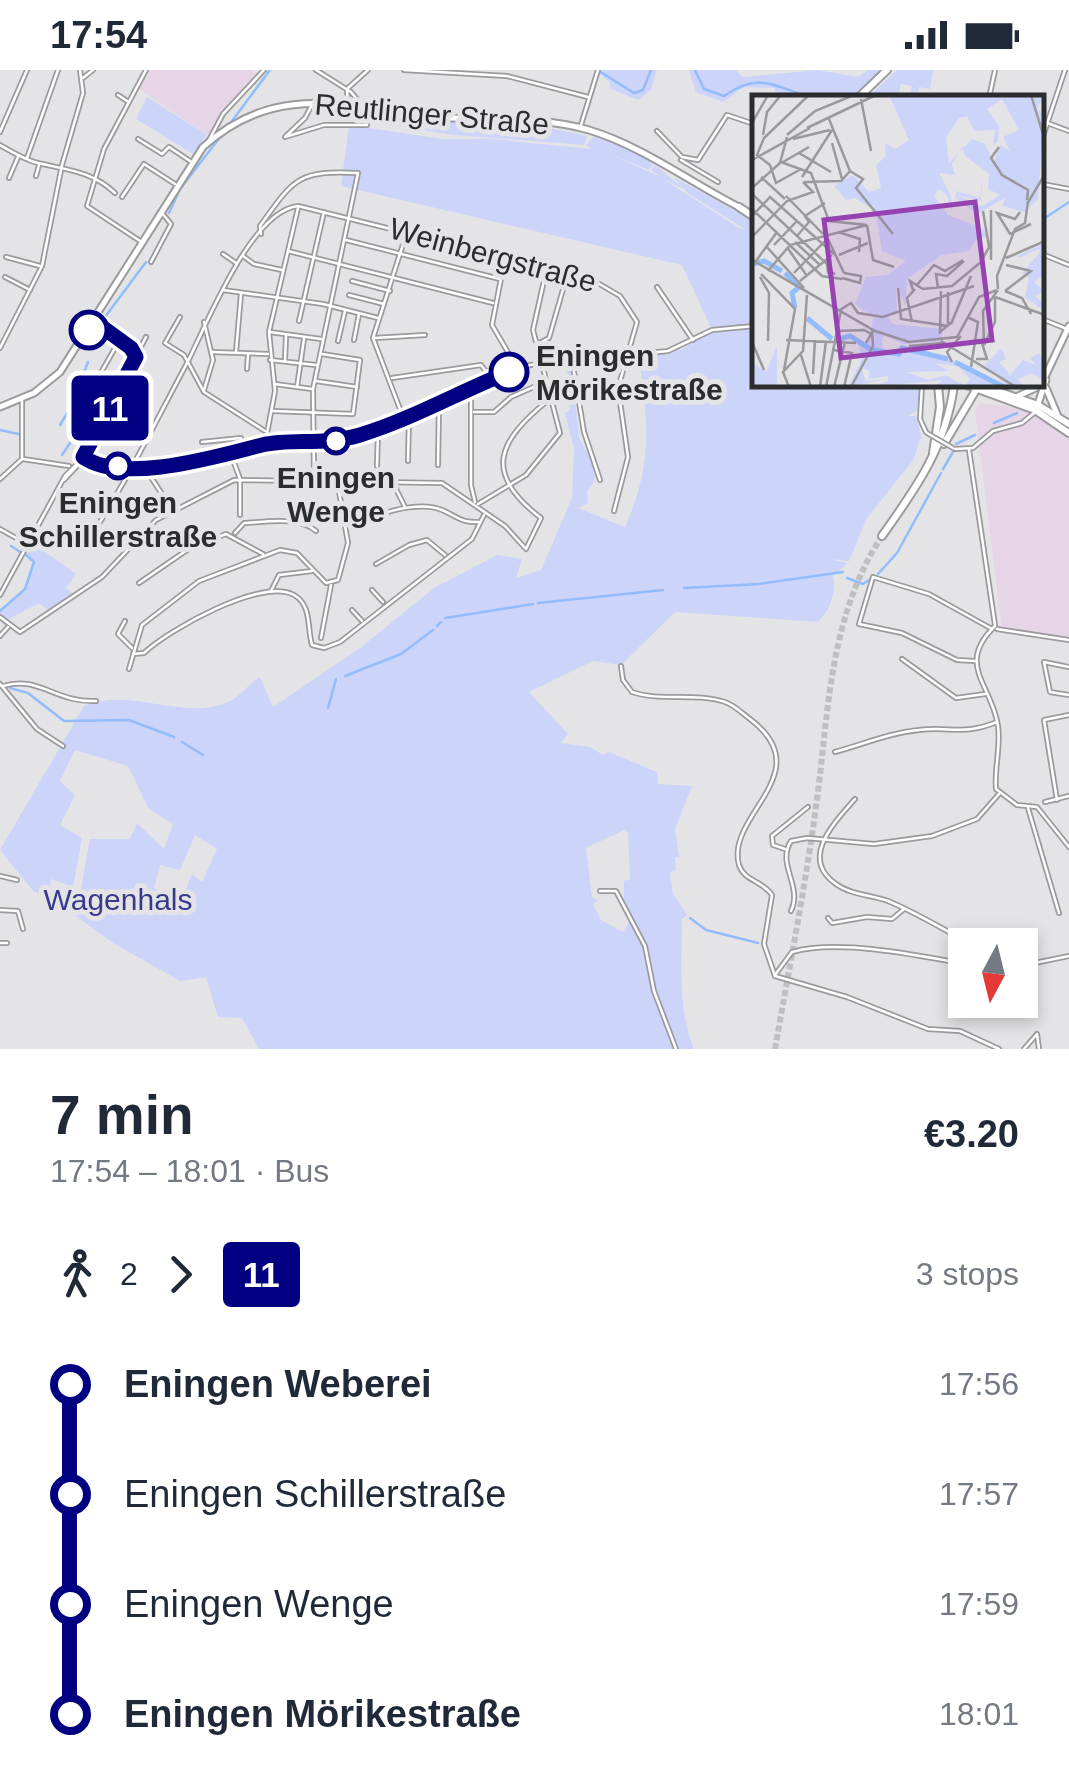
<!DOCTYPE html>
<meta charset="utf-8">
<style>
body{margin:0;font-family:Helvetica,sans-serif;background:#f2f2f3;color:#1f2937;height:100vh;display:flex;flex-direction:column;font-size:38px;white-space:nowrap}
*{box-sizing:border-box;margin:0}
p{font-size:32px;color:#747a83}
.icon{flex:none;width:55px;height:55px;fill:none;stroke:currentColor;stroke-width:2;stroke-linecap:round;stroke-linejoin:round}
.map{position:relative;height:979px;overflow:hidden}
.panel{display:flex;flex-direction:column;background:#fff;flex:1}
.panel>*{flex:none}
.badge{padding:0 20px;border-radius:8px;font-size:35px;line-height:65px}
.needle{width:65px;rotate:187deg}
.fabs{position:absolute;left:948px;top:858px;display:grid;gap:20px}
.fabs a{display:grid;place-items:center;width:90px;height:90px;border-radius:0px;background:#fff;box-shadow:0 5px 15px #0003;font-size:50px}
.map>.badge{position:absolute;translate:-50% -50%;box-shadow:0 0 0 5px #fff}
.legs{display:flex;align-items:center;gap:15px;height:110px;padding:0 50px;font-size:32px}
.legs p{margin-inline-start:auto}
.overview{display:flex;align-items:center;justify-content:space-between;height:170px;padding:0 50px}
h1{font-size:55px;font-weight:700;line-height:75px}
ul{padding:0 50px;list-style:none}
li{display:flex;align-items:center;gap:35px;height:110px;font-size:38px}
li i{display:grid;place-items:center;width:15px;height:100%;margin:0 12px;background:currentColor}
li i::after{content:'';width:25px;height:25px;margin:-12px;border:8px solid;border-radius:50%;background:#fff}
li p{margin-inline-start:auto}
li:first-child i{background:linear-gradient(#0000 50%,currentColor 0)}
li:last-child i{background:linear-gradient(currentColor 50%,#0000 0)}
.status{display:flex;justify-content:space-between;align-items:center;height:70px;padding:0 50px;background:#fff;direction:ltr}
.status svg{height:28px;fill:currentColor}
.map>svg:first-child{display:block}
.industrial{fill:#e5d5e6}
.green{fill:#cdd4fa;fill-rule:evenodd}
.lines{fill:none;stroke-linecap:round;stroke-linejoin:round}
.stream{stroke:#92bcfb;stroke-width:2.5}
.primary-tunnel{stroke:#bfbfc2;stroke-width:6;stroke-dasharray:6 3;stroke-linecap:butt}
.minor-casing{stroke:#9b9b9e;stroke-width:6}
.secondary-casing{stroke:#9b9b9e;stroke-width:9}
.primary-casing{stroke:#9b9b9e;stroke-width:10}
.minor{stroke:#fff;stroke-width:2.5}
.secondary{stroke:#fff;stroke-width:5}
.primary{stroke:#fff;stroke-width:6}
.minor-bridge-casing{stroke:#9b9b9e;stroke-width:6;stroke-linecap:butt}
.minor-bridge{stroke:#fff;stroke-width:2.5}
.line-1-casing{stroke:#fff;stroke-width:22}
.line-1{stroke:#000080;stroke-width:15}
.stop-1-dot{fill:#fff;stroke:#000080;stroke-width:5}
.labels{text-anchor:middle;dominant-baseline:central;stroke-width:10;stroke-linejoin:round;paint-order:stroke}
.street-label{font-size:30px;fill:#2b2c2d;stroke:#e4e4e7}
.stop-label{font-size:30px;font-weight:bold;fill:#2b2c2d;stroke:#e4e4e7}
.park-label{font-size:30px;fill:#383b8b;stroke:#e4e4e7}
.inset-river{fill:none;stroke:#92bcfb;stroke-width:5}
.inset-road{fill:none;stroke:#9a9a9d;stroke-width:2.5}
.view{fill:#9642b1;fill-opacity:0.15;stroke:#9642b1;stroke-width:5}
.inset-edge{fill:none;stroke:#2b2c2d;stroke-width:5}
</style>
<div class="status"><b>17:54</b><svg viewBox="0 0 49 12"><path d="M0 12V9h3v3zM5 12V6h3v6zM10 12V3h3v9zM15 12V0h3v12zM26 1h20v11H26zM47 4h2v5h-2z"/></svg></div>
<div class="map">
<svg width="1069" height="979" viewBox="0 0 1069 979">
<rect width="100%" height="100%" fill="#e4e4e7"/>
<!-- industrial -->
<g class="industrial">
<path d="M 151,0 L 251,0 L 259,5 L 207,65 L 139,19 Z"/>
<path d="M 979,333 L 1021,338 L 1069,368 L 1069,570 L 1002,561 L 975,341 Z"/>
</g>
<!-- green -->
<g class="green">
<path d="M 594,0 L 657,0 L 651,20 L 638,30 L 611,19 L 609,11 Z"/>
<path d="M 689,0 L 736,0 L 742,7 L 818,0 L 858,7 L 868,0 L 884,0 L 855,27 L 774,27 L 775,18 L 744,17 L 723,32 L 696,22 Z"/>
<path d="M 897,0 L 933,0 L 930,19 L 919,17 L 917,27 L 910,27 L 912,16 L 901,14 L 898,27 L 868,27 Z"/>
<path d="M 147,27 L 207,65 L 193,84 L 136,49 Z"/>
<path d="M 373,39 L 438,50 L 526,53 L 587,66 L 584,75 L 455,65 L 369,52 Z"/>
<path d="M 349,55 L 442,69 L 491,69 L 593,79 L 586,76 L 594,66 C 614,72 636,81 653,94 L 649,100 L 609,84 L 661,107 L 651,100 L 655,95 L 684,119 L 663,109 L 741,159 L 746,160 L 689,124 L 673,107 L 754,151 L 754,315 L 920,318 L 918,340 L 908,346 L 916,346 L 923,372 L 920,368 L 914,389 L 867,448 L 849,491 L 829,489 L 848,493 L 833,506 C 837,521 830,541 818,552 L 675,542 L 621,595 L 593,591 L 529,622 L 568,664 L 561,673 L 590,677 L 603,685 L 609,682 L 657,702 L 658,714 L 692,716 L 675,759 L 679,787 L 675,787 L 676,800 L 670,803 L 673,824 L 687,845 L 682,849 C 682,891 677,939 694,979 L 259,979 L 242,948 L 218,947 L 206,907 L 180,911 L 113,873 L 76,846 L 90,769 L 130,769 L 137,753 L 164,779 L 173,754 L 148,738 L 128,696 L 75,680 L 60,711 L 75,725 L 60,755 L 82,768 L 73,817 L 51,809 L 49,826 L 34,822 L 0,780 L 84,636 C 130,617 177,649 223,634 C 239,629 247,615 260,607 L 273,637 L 360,578 L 434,518 L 497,485 L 522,489 L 516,508 L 541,500 L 572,428 L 574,378 L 565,343 L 570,340 L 566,316 L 569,306 L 561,292 L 570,294 L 572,301 L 579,367 L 595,398 L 594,412 L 587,421 L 588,433 L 578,438 L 625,457 C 653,393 648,355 639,288 L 683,279 L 712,260 L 682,195 L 341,116 ZM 624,760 L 628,763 L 630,809 L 624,811 L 624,833 L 632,847 L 623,862 L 601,850 L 593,835 L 597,830 L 592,827 L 586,778 ZM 195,765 L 217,779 L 202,812 L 192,804 L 181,831 L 154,818 L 160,795 L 180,800 Z"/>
<path d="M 33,473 L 76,504 L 66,518 L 72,523 L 50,542 L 39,533 L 7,550 L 0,542 L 27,517 L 34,492 L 26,485 Z"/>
</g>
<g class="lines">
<!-- stream -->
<g class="stream">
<path d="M 695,0 L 704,19 L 724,26 C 762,0 775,18 813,28"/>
<path d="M 599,1 L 634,23 L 643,20 L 651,0"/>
<path d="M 229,55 L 270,0"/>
<path d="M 169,143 L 180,119 L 221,66"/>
<path d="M 1042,150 L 1069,132"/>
<path d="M 102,251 L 146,192"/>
<path d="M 994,353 L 1017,343"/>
<path d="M 60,355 L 80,322"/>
<path d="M 0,360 L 23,365"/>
<path d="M 956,374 L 975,365"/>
<path d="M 62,385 L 74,367 L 88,362 L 98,340 L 78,318 L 88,292"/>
<path d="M 943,399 L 953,382"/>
<path d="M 11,476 L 20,482"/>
<path d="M 878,504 L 897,483 L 941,403"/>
<path d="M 847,508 L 863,514 L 869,510"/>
<path d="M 684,518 L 759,514 L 843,502"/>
<path d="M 538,533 L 663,520"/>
<path d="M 0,541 L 25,519 L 34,492 L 26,485"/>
<path d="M 445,548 L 533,534"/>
<path d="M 437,556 L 441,552"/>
<path d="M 345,606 L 401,584 L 433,560"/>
<path d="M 10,618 L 28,623 L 64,651 L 129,650 L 174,667"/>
<path d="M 328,638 L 336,609"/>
<path d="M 182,672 L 203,685"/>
<path d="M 690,848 L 706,860 L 758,873"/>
</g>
<!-- primary-tunnel -->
<path class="primary-tunnel" d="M 775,979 C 789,899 805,818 816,737 C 829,643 828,548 882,466"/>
<defs>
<g id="minor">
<path d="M 316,0 L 351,22 L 362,35"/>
<path d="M 404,0 L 507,6 L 588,27"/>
<path d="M 83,8 L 93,0"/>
<path d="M 348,18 L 368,0"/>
<path d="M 347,21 L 348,33"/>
<path d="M 118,25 L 127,31"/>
<path d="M 989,28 L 995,0"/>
<path d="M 314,31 L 305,48 L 285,67 L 324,55 L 367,55"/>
<path d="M 1042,51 L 1069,61"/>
<path d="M 581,55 L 598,0"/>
<path d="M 657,61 L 682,87 L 698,90 L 727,45 L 754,54"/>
<path d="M 0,62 L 27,0"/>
<path d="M 138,69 L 162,84 L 169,77 L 190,91"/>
<path d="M 1042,69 L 1065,0"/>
<path d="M 208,72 L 223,44 L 264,0"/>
<path d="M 0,75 C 12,82 25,90 38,93 C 67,100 92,101 115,123"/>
<path d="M 27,88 L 58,0"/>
<path d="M 681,90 L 718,112"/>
<path d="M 36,106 L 39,95"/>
<path d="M 9,108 L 18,87"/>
<path d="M 1042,114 L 1069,119"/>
<path d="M 122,127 L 144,94 L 175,114"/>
<path d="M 261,164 L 260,156 C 294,109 297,100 358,103 L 313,319 L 314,407"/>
<path d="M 346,170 L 500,209"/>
<path d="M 140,171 L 87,136 L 104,79 L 146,0"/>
<path d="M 288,181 L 493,233"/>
<path d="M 223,184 L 236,193"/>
<path d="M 1042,184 L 1069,195"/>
<path d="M 243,186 L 254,194 L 282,200"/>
<path d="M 6,187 L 40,196"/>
<path d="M 505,188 L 492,255 L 516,296"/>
<path d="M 151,192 L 171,154 L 162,143"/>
<path d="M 5,207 L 30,220"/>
<path d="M 352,211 L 390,221"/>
<path d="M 657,217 L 693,270"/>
<path d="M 223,220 L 323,234 L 378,248"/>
<path d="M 349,225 L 384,234"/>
<path d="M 180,247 L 165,273 L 184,285 L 204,322 L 265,361"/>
<path d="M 1042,249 L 1067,259"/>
<path d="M 94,251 L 134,281"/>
<path d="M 299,251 L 324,142"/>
<path d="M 204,252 L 213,290 L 204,320"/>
<path d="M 270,262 L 321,269"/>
<path d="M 374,268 L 425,265"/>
<path d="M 354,270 L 359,244"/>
<path d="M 338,271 L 345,241"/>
<path d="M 538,274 L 549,268 L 564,216"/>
<path d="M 0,278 L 42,196 L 62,95 L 83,23 L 80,0"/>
<path d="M 212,282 L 268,284"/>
<path d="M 236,282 L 241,224"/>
<path d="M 270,290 L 316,295"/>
<path d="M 572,290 L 584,362 L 600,410"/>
<path d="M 285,291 L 286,266"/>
<path d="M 247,299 L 248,285"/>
<path d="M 99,306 L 119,271"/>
<path d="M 392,308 L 481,295 L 491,308"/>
<path d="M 316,311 L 357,317"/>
<path d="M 275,314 L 312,319"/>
<path d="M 922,315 L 920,349 L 926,362"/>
<path d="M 297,317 L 304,269"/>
<path d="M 471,321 L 471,415 L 475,432"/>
<path d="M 273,341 L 353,344 L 360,290 L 322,284"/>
<path d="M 474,342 L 494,342 L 511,327 L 545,312"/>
<path d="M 403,347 L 373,268 L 407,162"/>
<path d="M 202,372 L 241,368 L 243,381"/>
<path d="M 265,374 L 275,321 L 269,262 L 298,138"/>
<path d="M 955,379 L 973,378 L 993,361 L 1022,353 L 1034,343"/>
<path d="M 969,380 L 995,555"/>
<path d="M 232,387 L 240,409 L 240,445"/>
<path d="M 23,389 L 69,396"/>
<path d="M 80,390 L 89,395 L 144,397 L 195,393 L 265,374 L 328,373 L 378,359 L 530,295 L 668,281 L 712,260 L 754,256"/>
<path d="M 408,391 L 409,348"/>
<path d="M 438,395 L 439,333"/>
<path d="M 377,396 L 378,361"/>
<path d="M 145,398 L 173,441"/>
<path d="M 0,409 L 22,389 L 22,331"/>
<path d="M 64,410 L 80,393 L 146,267"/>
<path d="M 393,413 L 405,437"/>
<path d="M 478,434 L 526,405 L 560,363 L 533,260 L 547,197"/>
<path d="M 377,446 C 394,439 424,432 442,440 C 458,447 461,453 480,452"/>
<path d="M 0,459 L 27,474"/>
<path d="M 93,463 C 128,409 156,351 186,295 C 206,257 250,141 298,136 L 589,208 L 620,226 L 637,252 L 618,318 L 628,387 L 614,441"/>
<path d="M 235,463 L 244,453 C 265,452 299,446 316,461"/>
<path d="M 376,494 L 409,475 L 427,470 L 445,485"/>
<path d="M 139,513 L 190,478 L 226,464 L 263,484"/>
<path d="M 372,520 L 383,532"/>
<path d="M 271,521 L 279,505 L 312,501"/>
<path d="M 0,525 L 65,406 L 81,390"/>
<path d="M 352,540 L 362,551"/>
<path d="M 0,547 L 20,562 L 102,507 L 156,450 L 234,410 L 442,413 L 505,456 L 526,479 L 541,448 C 482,403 497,371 551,328"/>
<path d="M 125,551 L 118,564 L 132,578"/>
<path d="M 995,556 C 955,595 992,614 998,656 C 1001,677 994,699 996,719 L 1017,735 L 1037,737 L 1069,777"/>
<path d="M 997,559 L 1069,570"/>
<path d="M 0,566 L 8,557"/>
<path d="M 321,568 L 331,515"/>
<path d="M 133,584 L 144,583 C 168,560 262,507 294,525 C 312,535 307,558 312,575 L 324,578 L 340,572 L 472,469 L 484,445"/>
<path d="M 902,589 L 956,628 L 985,624"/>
<path d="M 975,591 L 957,590 L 902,563 L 859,554 L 873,507 L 929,524 L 992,559"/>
<path d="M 621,596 L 623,610 L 632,622 C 661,632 695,622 725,632 C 734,635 742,643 750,649 C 821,703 725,745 739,795 C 744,811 763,811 772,825 L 764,874 L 775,906"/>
<path d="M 1069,597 L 1044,592 L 1050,622 L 1069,625"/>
<path d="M 129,599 L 142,555 L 199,511 L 280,480 L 297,483 L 326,513 L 338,510 L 348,473 L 337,410"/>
<path d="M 0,614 L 37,659 L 63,676"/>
<path d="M 3,616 C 39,605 55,633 96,631"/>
<path d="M 835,682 C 864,674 889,663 919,660 C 951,656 962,666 997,652"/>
<path d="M 855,729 C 836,751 798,788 836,814 C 851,825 872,825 888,831 C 917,843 945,860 972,875"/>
<path d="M 1057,730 L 1044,650 L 1069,645"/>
<path d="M 1045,732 L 1069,726"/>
<path d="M 1028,738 L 1059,843"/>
<path d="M 785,779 L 773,775 L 772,766 L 808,737"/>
<path d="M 0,806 L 17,810"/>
<path d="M 600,821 L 616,821 L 645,876 L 654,921 L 676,979"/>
<path d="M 0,840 L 18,841 L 23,859"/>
<path d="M 791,841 C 803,816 776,794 791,771 L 807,768 L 874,774 L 932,766 L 977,749 L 999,724"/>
<path d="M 828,848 L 832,853 L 867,847 L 892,849 L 904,839"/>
<path d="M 0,873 L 7,873"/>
<path d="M 1020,896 L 1069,886"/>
<path d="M 775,905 L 792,882 C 838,869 917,885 965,894"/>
<path d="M 775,906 L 847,927 L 928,959 L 960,961 L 999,979"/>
<path d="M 1024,979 L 1037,964 L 1039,979"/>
</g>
<g id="secondary">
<path d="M 1042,313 L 1069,256"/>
<path d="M 1046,318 L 1057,344"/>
<path d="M 1016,327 L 1040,316"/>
<path d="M 0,337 L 34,323 L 60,302 L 203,77 C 283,5 359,43 451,48 C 496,50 545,47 589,60 C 642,76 690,112 739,137"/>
<path d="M 1037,337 L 1046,310"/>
</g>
<g id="primary">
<path d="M 858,28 L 887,0"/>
<path d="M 739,137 L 754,147"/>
<path d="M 967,315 L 1035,340 L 1069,363"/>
<path d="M 980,315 L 1038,335 L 1069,354"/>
<path d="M 944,374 L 976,320"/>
<path d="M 933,383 L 940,337 L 938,315"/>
<path d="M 882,466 C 917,417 946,376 954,315"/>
</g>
</defs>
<!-- minor casing -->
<use href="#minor" class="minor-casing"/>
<!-- secondary casing -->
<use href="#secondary" class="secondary-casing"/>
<!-- primary casing -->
<use href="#primary" class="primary-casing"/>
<!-- minor -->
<use href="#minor" class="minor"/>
<!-- secondary -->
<use href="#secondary" class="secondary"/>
<!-- primary -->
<use href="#primary" class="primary"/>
<defs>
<path id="minor-bridge" d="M 927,363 L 953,378"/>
</defs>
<!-- minor-bridge casing -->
<use href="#minor-bridge" class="minor-bridge-casing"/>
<!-- minor-bridge -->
<use href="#minor-bridge" class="minor-bridge"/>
</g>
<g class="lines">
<defs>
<path id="line-1" d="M 89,260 L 94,251 L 131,278 L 136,287 L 83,387 C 123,415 218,386 262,375 C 292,368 324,376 360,365 C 412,349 459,322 509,302"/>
</defs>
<!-- line-1 casing -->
<use href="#line-1" class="line-1-casing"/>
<!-- line-1 -->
<use href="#line-1" class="line-1"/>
</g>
<!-- markers -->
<g class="stop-1-dot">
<circle cx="89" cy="260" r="18"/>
<circle cx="509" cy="302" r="18"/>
<circle cx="336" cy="371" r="12"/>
<circle cx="118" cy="396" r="12"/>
</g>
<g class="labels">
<!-- street labels -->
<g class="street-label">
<text transform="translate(432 44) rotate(5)">Reutlinger Straße</text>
<text transform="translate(493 185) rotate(15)">Weinbergstraße</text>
</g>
<!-- stop labels -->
<g class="stop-label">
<text x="536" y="285" text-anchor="start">Eningen<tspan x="536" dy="34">Mörikestraße</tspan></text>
<text x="336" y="407">Eningen<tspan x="336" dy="34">Wenge</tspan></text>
<text x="118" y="432">Eningen<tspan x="118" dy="34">Schillerstraße</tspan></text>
</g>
<!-- park labels -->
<g class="park-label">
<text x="118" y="829">Wagenhals</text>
</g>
</g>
<!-- overview -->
<g transform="translate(752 25)">
<rect width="292" height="292" fill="#e4e4e7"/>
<path d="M 137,0 L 292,0 L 285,14 L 292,18 L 286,104 L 273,117 L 250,111 L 253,103 L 225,119 L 204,103 L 202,117 L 204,96 L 228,103 L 231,82 L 229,106 L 204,100 L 230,111 L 248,100 L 236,94 L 237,79 L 212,60 L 211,51 L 200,69 L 203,80 L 187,78 L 199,101 L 200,117 L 195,100 L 187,94 L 182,101 L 196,120 L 232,134 L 236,143 L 226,142 L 217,156 L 190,160 L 155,184 L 154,212 L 144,192 L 145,215 L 135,221 L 141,229 L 190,234 L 190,246 L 151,249 L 132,240 L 130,246 L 131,256 L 152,252 L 194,262 L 254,292 L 181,292 L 191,285 L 120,292 L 136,286 L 136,281 L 116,284 L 118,276 L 109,273 L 114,286 L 135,284 L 96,292 L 110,263 L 104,243 L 115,248 L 119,240 L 121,222 L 103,209 L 114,182 L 135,180 L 154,166 L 130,156 L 124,117 L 103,103 L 94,105 L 82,91 L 101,80 L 117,97 L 129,93 L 124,70 L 134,61 L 133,48 L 143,54 L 157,45 ZM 250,4 L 267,35 L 251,42 L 258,56 L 248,50 L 242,67 L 233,49 L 220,44 L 197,68 L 194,43 L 207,23 L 215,21 L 222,36 L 243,35 L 241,50 L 246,47 L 247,31 L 235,14 ZM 182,268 L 206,271 L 218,284 L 213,291 L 194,280 L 176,285 L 155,277 L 197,276 ZM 292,149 L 292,192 L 289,182 L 282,187 L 292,196 L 283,201 L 292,209 L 290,214 L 273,203 L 277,182 L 270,178 L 289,156 L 286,154 L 269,162 L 264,161 ZM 25,251 L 25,292 L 0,292 L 0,268 L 14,277 ZM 250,253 L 254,264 L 247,267 L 258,280 L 271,265 L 284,270 L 278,263 L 288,258 L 292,285 L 280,278 L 266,284 L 272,292 L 257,292 L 231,271 Z" fill="#cdd4fa" fill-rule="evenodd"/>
<path class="inset-river" d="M 0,169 L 12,166 L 30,176M 33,178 L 47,192 L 40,198 L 43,213M 55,223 L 80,244M 84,245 L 98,241 L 120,255 L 147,259 L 150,253 L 196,264M 203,267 L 252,292"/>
<path class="inset-road" d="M 279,0 L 293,46M 109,4 L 119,56M 77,24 L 98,76M 0,28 L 16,0M 55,33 L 124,0M 11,40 L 15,17 L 29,0M 35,40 L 63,16 L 102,0M 41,44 L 78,35M 80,48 L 90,84M 247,52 L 239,63 L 250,80 L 276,95 L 275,105M 47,58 L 79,77M 0,65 L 58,33M 29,67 L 59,78 L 77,126 L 115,130M 31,67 L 57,52M 49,74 L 24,88 L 18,70 L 5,60 L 12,43 L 57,0M 98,76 L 111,84 L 104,93 L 141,139M 9,82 L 33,104M 50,82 L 80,35M 52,87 L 89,86 L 98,76M 0,93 L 28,68 L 35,42M 0,99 L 75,169 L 76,178 L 83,179 L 76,175M 34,101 L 71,139M 275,109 L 293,79M 0,114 L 70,181 L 90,184M 239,115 L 239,165M 268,117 L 263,124 L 245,118 L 258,139 L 279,129M 0,121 L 18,102 L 82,159M 115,130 L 121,165 L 142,172M 86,137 L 108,144 L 107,157M 45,141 L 57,127 L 53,121 L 73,108M 0,142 L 35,106 L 61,97 L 51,87M 76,144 L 92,178M 43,147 L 67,169M 22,150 L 44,127M 14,151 L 52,193M 35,152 L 55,181M 87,160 L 116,148M 254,163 L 293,146M 0,165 L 123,236 L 157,247 L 205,242 L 227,202 L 245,195M 4,166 L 25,137M 16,176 L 38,150 L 115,130M 42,178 L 73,146M 9,179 L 43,214 L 32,275M 8,182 L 17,198 L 16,246M 90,183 L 108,188 L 109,181 L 92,178M 48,186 L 80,160M 164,191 L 182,170 L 193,176 L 211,165M 146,193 L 149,224 L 196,231M 186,193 L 184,179 L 195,181 L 212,166M 246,194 L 245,181 L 263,134 L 273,128 L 276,106M 161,195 L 158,186 L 171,194 L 200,191 L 229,167 L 237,152 L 231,116M 189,196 L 188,237 L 201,226M 253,196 L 279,176 L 254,170M 253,196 L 270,203 L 279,219M 243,202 L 243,227 L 232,250 L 231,216 L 246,195M 243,202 L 293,220M 88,215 L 99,208 L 106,218 L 131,222 L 222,191M 217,223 L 226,227 L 219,272M 160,227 L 155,203 L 163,194M 199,229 L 219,181M 196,231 L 196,197M 86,236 L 112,235 L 119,239 L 114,248M 34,245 L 104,248M 189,246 L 264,292M 0,247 L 12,275M 157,251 L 191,248M 81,255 L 100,258 L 92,292M 49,260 L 59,292M 224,264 L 235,264 L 229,245M 200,267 L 195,257 L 209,241M 61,279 L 63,245M 37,292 L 31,277 L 51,256 L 55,200M 68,292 L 74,246M 74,292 L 89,215M 82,292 L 93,247M 99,292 L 121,251 L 120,235"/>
<path class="view" d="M 223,107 L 240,245 L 89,263 L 72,125 Z"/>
<rect width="292" height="292" class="inset-edge"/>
</g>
</svg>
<div class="fabs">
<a><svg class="needle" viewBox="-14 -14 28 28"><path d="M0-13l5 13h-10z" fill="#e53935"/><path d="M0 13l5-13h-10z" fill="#747a83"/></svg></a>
</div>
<b class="badge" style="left:110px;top:338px;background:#000080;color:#fff">11</b>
</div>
<section class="panel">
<div class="overview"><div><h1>7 min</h1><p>17:54 – 18:01 · Bus</p></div><b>€3.20</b></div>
<div class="legs"><svg class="icon" aria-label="walk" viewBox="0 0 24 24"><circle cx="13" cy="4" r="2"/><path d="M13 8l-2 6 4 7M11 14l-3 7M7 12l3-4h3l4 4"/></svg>2<svg class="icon" aria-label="forward" viewBox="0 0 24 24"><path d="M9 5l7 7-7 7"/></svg><b class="badge" style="background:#000080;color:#fff">11</b><p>3 stops</p></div>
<ul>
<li><i style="color:#000080"></i><b>Eningen Weberei</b><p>17:56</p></li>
<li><i style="color:#000080"></i><span>Eningen Schillerstraße</span><p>17:57</p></li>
<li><i style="color:#000080"></i><span>Eningen Wenge</span><p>17:59</p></li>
<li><i style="color:#000080"></i><b>Eningen Mörikestraße</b><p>18:01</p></li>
</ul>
</section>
